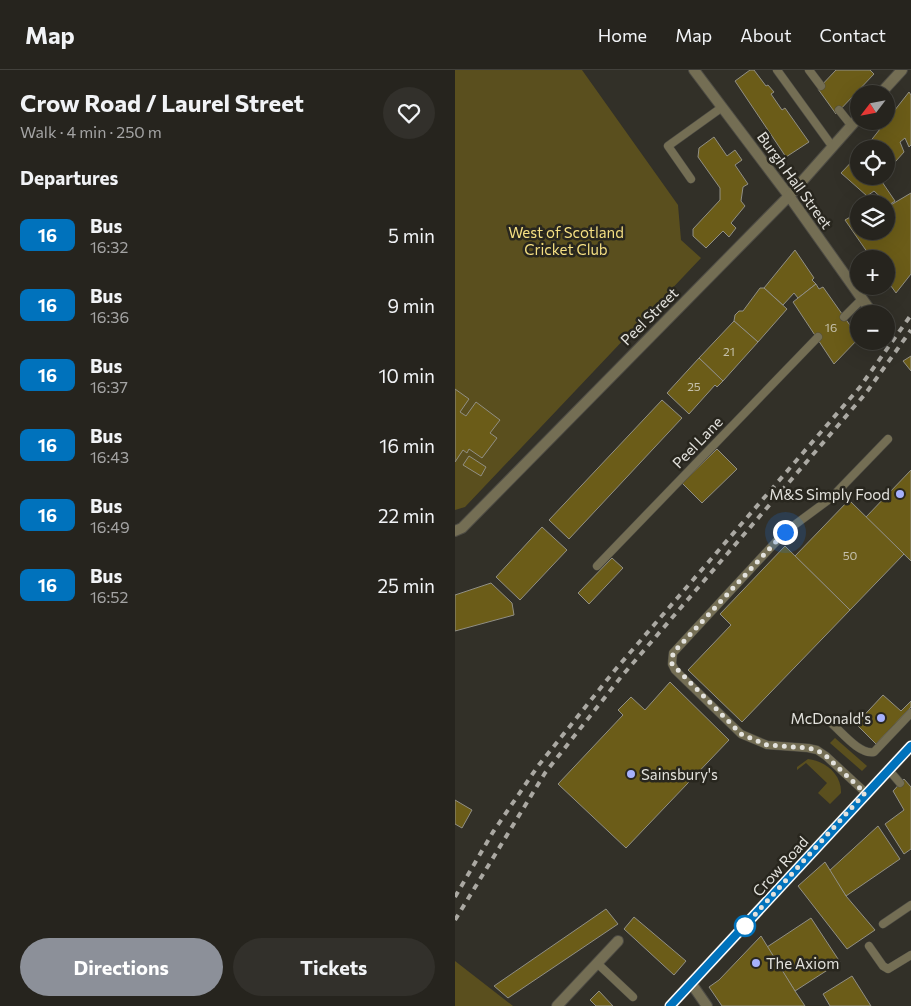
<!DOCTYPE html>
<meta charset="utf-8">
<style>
body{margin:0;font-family:Commissioner,sans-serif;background:#32302b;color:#f1f3f6;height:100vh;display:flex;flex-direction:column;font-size:19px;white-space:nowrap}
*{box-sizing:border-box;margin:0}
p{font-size:16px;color:#a4a4a4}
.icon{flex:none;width:28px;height:28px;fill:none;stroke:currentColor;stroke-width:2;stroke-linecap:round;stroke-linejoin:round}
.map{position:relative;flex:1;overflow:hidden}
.side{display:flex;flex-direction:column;background:#26241e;width:455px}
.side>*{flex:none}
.badge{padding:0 10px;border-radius:8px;font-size:18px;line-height:32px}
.needle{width:32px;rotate:238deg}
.tools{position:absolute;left:395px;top:15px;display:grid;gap:10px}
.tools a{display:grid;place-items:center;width:45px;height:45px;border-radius:50%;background:#26241e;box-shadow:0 5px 20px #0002,0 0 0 1px #42413c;font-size:25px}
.you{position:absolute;width:25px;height:25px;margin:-12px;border:4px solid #fff;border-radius:50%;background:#1a73e8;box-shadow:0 0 0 8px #1a73e833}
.map>.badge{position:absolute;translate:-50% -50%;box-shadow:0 0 0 2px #fff}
h2{padding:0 20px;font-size:19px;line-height:45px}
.round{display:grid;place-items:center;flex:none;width:52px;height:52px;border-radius:26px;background:#32302b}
.head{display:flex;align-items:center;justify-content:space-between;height:85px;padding:0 20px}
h1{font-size:24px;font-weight:700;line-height:38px}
.primary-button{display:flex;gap:10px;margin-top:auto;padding:10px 20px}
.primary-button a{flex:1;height:58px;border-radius:30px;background:#8c9099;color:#fff;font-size:20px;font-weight:700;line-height:58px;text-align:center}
.primary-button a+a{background:#32302b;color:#f1f3f6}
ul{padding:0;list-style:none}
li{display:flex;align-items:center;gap:15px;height:70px;padding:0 20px}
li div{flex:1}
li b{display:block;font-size:19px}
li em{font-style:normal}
li .badge{min-width:55px;font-weight:700;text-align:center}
header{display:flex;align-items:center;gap:30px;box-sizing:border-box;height:70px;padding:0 25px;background:#26241e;border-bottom:1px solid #42413c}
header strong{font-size:24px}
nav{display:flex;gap:28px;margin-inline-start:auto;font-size:18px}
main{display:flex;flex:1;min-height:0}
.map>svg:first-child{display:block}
.green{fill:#5a4f1e}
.building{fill:#6b5c18;stroke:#918f85}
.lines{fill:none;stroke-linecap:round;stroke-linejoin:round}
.service-casing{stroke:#4e4c45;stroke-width:9}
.minor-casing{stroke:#4e4c45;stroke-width:12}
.tertiary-casing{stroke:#4e4c45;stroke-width:12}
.service{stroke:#746e54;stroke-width:8}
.minor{stroke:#746e54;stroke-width:10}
.tertiary{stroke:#746e54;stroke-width:10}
.rail{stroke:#aba9a3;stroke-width:4;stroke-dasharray:6 6;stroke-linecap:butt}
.line-casing{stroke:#fff;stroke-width:11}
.line{stroke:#0072bc;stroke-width:8}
.walk{stroke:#e3e2dd;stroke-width:5;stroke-dasharray:0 9}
.poi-dot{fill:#a6b1fc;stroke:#28261e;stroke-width:2}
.stop-dot{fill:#fff;stroke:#0072bc;stroke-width:2.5}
.labels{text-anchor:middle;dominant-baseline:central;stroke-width:5;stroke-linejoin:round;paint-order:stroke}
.number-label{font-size:12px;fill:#c5c0ac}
.street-label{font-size:15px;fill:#e3e2dd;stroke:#28261e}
.park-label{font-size:15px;fill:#f5df82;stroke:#28261e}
.poi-label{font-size:15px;fill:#e3e2dd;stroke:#28261e;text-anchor:end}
</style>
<header>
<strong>Map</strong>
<nav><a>Home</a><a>Map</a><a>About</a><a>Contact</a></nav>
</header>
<main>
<section class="side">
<div class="head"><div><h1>Crow Road / Laurel Street</h1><p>Walk · 4 min · 250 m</p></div><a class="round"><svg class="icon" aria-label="heart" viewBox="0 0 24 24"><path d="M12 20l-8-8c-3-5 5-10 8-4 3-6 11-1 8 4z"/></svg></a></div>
<h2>Departures</h2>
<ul>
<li><span class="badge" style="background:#0072bc;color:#fff">16</span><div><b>Bus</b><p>16:32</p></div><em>5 min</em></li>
<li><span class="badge" style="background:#0072bc;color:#fff">16</span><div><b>Bus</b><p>16:36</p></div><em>9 min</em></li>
<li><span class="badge" style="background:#0072bc;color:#fff">16</span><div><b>Bus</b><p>16:37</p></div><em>10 min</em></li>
<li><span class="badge" style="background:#0072bc;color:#fff">16</span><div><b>Bus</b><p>16:43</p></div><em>16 min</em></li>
<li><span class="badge" style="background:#0072bc;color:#fff">16</span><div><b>Bus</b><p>16:49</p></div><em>22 min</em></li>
<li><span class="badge" style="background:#0072bc;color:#fff">16</span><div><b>Bus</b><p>16:52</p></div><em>25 min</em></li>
</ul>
<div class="primary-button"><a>Directions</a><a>Tickets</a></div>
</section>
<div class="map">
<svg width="456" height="936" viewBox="0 0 456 936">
<rect width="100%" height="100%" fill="#323028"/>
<!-- green -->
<g class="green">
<path d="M 0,0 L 127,0 L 223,135 L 226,170 L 246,188 L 10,437 L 0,440 Z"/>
<path d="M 380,668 L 412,696 L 407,701 L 375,673 Z"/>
<path d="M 353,689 C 371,691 387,705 386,723 L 375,734 L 363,723 L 372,713 L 351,693 L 342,700 L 342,697 Z"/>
<path d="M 0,891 L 58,936 L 0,936 Z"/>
</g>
<!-- building -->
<g class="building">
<path d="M 295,0 L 299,0 L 311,16 L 313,15 L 319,22 L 316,24 L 327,40 L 330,38 L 354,72 L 331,87 L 280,11 Z"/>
<path d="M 381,0 L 415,0 L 419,4 L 381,44 L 363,19 Z"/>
<path d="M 454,22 L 456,25 L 456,75 L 454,77 L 450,68 L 445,72 L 449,82 L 433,100 L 431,79 L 418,79 L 414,73 Z"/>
<path d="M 259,67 L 272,86 L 280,80 L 287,90 L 280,95 L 293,114 L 288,117 L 286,131 L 290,136 L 276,153 L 281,158 L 274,167 L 268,161 L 251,178 L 238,166 L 238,159 L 265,130 L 265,118 L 243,87 L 244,78 Z"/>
<path d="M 404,84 L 404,106 L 423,106 L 440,131 L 434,135 L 419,121 L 412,126 L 386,103 Z"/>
<path d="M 456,123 L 456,204 L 441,223 L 431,209 L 431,189 L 417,189 L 390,150 L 404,142 L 404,161 L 431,161 L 431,134 L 420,134 L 427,130 L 434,136 Z"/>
<path d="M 340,180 L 359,208 L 357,210 L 361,214 L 343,228 L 339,223 L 328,235 L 309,218 Z"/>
<path d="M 361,214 L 364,219 L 368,217 L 404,268 L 379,294 L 338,232 Z"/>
<path d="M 305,218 L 309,218 L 332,239 L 303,272 L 279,251 L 280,245 L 284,241 L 288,241 Z"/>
<path d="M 279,251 L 303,272 L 268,311 L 244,288 Z"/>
<path d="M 456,286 L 456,301 L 448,291 Z"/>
<path d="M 244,288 L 268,311 L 262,317 L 260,315 L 234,344 L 212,323 Z"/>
<path d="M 0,319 L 14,329 L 5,342 L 11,346 L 21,332 L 45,350 L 35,363 L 42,368 L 27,388 L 14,379 L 12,383 L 8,380 L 0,392 Z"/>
<path d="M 207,330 L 227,348 L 114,469 L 94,450 Z"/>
<path d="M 262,379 L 282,399 L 247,433 L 227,413 Z"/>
<path d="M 14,386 L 31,397 L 26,406 L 8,395 Z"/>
<path d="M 456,400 L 456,491 L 411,447 Z"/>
<path d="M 394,430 L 449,484 L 395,540 L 340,486 Z"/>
<path d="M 87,457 L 112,480 L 65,530 L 41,507 Z"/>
<path d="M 330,476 L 395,540 L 287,652 L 233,600 L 276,555 L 265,544 Z"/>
<path d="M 157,488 L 168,498 L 134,534 L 123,523 Z"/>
<path d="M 36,513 L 57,533 L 59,545 L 0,561 L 0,525 Z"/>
<path d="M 215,612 L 274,670 L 171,778 L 103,714 L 168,645 L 163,640 L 176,627 L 190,640 Z"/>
<path d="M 428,625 L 446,641 L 456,631 L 456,637 L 421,674 L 401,654 Z"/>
<path d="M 449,709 L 456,717 L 456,779 L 449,784 L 430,754 L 449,740 L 438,721 Z"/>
<path d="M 0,730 L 17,740 L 7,758 L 0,754 Z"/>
<path d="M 423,756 L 445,789 L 391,826 L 374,801 Z"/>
<path d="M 370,792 L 391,826 L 420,860 L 392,879 L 343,816 Z"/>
<path d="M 151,839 L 163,854 L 53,928 L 39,916 Z"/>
<path d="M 179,847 L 231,891 L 219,905 L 169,859 Z"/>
<path d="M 356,848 L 385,892 L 340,921 L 312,877 Z"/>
<path d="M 306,866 L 340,921 L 350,936 L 267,936 L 254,917 L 264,910 Z"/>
<path d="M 397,906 L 416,936 L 375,936 L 368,924 Z"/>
<path d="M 144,921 L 158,936 L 141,936 L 135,930 Z"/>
</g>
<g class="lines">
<defs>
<g id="service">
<path d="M 322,0 L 377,76"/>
<path d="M 354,0 L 366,16"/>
<path d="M 384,40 L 396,55"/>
<path d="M 236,109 L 213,76 L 266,38"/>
<path d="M 389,247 L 407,229"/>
<path d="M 142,496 L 363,267"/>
<path d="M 375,652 C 386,661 404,685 419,682 L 456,643"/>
<path d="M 433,699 L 445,713"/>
<path d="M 411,723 L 371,686 L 362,680 L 353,678 L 312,675 L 286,664 L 220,600 L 217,594 L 218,583 L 330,462 L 376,428 L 433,369"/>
<path d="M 428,854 L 456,835"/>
<path d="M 414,876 L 428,896 L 433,899 L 456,885"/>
<path d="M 143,894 L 178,927"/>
</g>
<g id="minor">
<path d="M 239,0 L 334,126 L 415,240"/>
<path d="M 425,24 L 447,0"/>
<path d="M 0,461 L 7,458 L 334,126 L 404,47"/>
<path d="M 236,913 L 252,936"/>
<path d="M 102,936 L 163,871"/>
</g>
<path id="tertiary" d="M 215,936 L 456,676"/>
</defs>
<!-- service casing -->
<use href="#service" class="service-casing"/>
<!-- minor casing -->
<use href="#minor" class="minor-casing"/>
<!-- tertiary casing -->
<use href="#tertiary" class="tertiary-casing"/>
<!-- service -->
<use href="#service" class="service"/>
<!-- minor -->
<use href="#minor" class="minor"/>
<!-- tertiary -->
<use href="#tertiary" class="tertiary"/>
<!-- rail -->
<g class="rail">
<path d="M 0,827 L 38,762 L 83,696 L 160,600 L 405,317 L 456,245"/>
<path d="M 0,850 L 90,703 L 166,607 L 411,323 L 456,260"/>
</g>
</g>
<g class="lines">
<defs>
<path id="line" d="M 215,936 L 456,676"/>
</defs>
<!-- line casing -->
<use href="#line" class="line-casing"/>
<!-- line -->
<use href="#line" class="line"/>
<!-- walk -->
<path class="walk" d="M 290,856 L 286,860 L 410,723 L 371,686 L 362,680 L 353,678 L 312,675 L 286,664 L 217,594 L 218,583 L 330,462"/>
</g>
<!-- markers -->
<g class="poi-dot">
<circle cx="445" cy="424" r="5"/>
<circle cx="426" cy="648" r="5"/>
<circle cx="176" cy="704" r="5"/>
<circle cx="301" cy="893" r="5"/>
</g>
<circle class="stop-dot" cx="290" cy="856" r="10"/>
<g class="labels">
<!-- number labels -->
<g class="number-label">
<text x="376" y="257">16</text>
<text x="274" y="281">21</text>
<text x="239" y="316">25</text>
<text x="395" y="485">50</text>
</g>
<!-- street labels -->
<g class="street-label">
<text transform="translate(340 110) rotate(54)">Burgh Hall Street</text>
<text transform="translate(194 246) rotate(-45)">Peel Street</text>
<text transform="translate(242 372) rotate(-46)">Peel Lane</text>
<text transform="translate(325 796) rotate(-48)">Crow Road</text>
</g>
<!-- park labels -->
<g class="park-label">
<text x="111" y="162">West of Scotland<tspan x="111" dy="17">Cricket Club</tspan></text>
</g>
<!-- poi labels -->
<g class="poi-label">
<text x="435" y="424">M&amp;S Simply Food</text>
<text x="416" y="648">McDonald's</text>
<text x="186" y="704" text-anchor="start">Sainsbury's</text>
<text x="311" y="893" text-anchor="start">The Axiom</text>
</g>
</g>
</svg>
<div class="tools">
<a><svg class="needle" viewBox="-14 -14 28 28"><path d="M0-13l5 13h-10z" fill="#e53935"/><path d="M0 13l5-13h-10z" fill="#a4a4a4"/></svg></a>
<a><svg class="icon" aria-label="locate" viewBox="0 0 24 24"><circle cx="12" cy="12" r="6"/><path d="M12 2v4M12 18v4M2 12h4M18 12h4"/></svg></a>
<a><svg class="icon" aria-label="layers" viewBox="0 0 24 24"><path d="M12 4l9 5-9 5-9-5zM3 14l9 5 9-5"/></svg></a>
<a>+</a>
<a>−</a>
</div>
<div class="you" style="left:330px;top:462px"></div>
</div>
</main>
